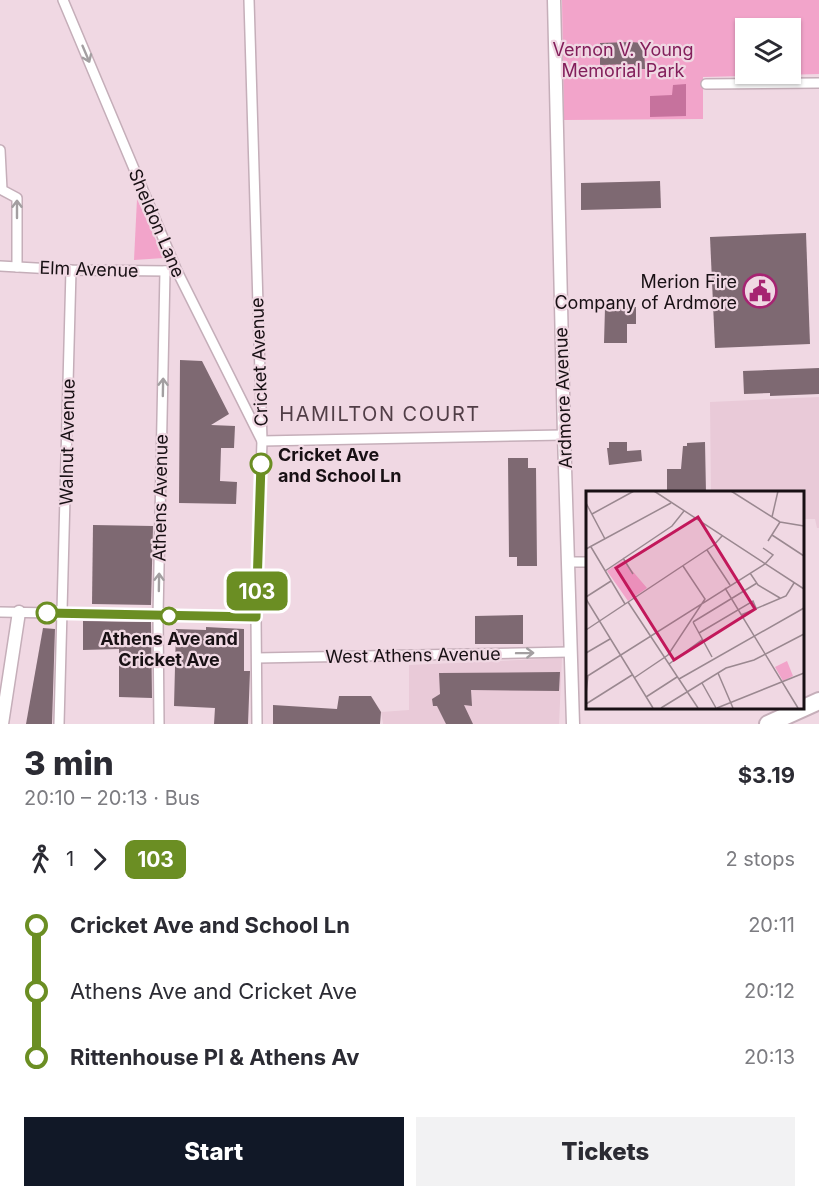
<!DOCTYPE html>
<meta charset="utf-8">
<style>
body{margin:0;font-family:Inter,sans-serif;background:#f2f2f3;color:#2b2b33;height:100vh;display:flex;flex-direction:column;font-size:22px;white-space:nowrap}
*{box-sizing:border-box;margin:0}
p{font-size:20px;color:#7c7c81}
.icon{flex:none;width:33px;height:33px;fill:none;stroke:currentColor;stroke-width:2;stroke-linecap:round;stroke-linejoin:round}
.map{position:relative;height:724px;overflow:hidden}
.sheet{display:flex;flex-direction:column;background:#fff;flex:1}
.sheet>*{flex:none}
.badge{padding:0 12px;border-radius:9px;font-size:21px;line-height:39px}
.controls{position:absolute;left:735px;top:18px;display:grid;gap:12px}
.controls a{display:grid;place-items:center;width:66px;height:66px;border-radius:0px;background:#fff;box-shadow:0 2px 4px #0004;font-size:30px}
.map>.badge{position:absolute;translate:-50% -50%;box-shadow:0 0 0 3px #fff}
.legs{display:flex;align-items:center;gap:9px;height:66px;padding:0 24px;font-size:20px}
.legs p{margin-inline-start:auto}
.overview{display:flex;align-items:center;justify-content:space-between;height:102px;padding:0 24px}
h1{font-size:33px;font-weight:800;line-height:45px}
.primary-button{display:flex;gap:12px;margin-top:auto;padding:12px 24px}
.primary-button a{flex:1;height:69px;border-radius:0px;background:#111827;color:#fff;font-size:24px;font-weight:800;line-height:69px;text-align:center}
.primary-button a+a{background:#f2f2f3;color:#2b2b33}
ul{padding:0 24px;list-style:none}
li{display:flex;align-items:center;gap:21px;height:66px;font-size:22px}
li i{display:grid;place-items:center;width:9px;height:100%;margin:0 8px;background:currentColor}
li i::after{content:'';width:15px;height:15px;margin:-8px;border:4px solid;border-radius:50%;background:#fff}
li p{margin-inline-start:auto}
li:first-child i{background:linear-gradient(#0000 50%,currentColor 0)}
li:last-child i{background:linear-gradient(currentColor 50%,#0000 0)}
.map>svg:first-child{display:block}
.built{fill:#e9cad8}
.green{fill:#f2a4ca;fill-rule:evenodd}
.water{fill:#c6729d}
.building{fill:#7e6972}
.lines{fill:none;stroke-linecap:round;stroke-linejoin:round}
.minor-casing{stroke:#c5aeb9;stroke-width:12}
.tertiary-casing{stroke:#c5aeb9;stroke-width:15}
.trunk-casing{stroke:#c5aeb9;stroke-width:20}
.minor{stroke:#fff;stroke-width:9}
.tertiary{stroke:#fff;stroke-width:12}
.trunk{stroke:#fff;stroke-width:16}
.oneway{stroke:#a39fa1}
.line-1-casing{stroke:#fff;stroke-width:14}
.line-1{stroke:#6b8e23;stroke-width:9}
.stop-1-dot{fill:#fff;stroke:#6b8e23;stroke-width:3}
.labels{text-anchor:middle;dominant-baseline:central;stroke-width:4.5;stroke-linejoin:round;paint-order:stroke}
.park-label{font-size:18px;fill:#831f5b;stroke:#f0d8e3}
.street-label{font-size:18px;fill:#181014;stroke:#f0d8e3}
.poi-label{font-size:18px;fill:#181014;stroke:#f0d8e3;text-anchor:end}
.stop-label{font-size:18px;font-weight:bold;fill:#181014;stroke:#f0d8e3;text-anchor:start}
.neighbourhood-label{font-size:20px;letter-spacing:1.5px;fill:#513e47;stroke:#f0d8e3}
.inset-road{fill:none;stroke:#9a8890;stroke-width:1.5}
.view{fill:#c2185b;fill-opacity:0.15;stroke:#c2185b;stroke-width:3}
.inset-edge{fill:none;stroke:#181014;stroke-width:3}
</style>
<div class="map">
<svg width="819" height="724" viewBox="0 0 819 724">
<rect width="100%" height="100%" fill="#f0d8e3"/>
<!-- built -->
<g class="built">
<path d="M 819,397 L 819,528 L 817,528 L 815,519 L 803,519 L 802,493 L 711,493 L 710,402 Z"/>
<path d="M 562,658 L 559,724 L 383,724 L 381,712 L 409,710 L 409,665 Z"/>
</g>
<!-- green -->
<g class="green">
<path d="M 562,0 L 819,0 L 819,74 L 703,77 L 703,119 L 564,120 ZM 746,28 L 790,28 L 790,74 L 746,74 Z"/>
<path d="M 137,199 L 164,258 L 134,260 Z"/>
</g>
<!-- water -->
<path class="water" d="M 686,84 L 686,116 L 650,117 L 650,96 L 672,95 L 673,85 Z"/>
<!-- building -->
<g class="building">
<path d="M 630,42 L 644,43 L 645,69 L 634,69 L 634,64 L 600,65 L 600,43 Z"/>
<path d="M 660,181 L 661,208 L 581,210 L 581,183 Z"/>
<path d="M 806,233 L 810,344 L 715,348 L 710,237 Z"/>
<path d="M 636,307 L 636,324 L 627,324 L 627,343 L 604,343 L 605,308 Z"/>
<path d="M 180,360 L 202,361 L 229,414 L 211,425 L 235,426 L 234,448 L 221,448 L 220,481 L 237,482 L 236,504 L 179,503 Z"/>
<path d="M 819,368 L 819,394 L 770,396 L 770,393 L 744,394 L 743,371 Z"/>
<path d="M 609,442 L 627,442 L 627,451 L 641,450 L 642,461 L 609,465 L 607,448 L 609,448 Z"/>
<path d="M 705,442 L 706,493 L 667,493 L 667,469 L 681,469 L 683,446 L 687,446 L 687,443 Z"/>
<path d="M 508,458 L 528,458 L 528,468 L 536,468 L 537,566 L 517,566 L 517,557 L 509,557 Z"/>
<path d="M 93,525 L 153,526 L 151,605 L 92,604 Z"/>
<path d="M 523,615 L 523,644 L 475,644 L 475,616 Z"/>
<path d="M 83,621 L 151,622 L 152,698 L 119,697 L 119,649 L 83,650 Z"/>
<path d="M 206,627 L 244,629 L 244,671 L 250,671 L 248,724 L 214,724 L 215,708 L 174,706 L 176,629 L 206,630 Z"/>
<path d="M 43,628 L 55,629 L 52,724 L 26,724 Z"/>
<path d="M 560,672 L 559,691 L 471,690 L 472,706 L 464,705 L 473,724 L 446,724 L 437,706 L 433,706 L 432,699 L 440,694 L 439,673 Z"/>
<path d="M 339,696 L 371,696 L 381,712 L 380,724 L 273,724 L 273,705 L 337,709 Z"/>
</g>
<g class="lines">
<defs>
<g id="minor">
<path d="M 63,0 L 177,271 L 262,441 L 564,435"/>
<path d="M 249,0 L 262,441 L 256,617 L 257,724"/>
<path d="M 706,84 L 819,83"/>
<path d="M 0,150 L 2,190 L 17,198 L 17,267"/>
<path d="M 0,266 L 71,270 L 169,271"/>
<path d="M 568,562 L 588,562"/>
<path d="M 0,612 L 256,617"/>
<path d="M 257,658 L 569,652"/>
<path d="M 59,724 L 71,270"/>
<path d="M 159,724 L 158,616 L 165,271"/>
</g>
<g id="tertiary">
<path d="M 554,0 L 564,435 L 573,724"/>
<path d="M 2,724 L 19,612"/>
</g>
<path id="trunk" d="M 768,724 L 819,701"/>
</defs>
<!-- minor casing -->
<use href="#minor" class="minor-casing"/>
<!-- tertiary casing -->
<use href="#tertiary" class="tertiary-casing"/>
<!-- trunk casing -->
<use href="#trunk" class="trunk-casing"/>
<!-- minor -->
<use href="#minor" class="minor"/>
<!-- tertiary -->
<use href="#tertiary" class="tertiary"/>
<!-- trunk -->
<use href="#trunk" class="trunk"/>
</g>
<!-- one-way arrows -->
<defs><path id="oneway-shaft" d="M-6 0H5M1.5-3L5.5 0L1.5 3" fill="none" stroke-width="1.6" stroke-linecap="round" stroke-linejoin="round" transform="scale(1.5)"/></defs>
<g class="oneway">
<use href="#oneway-shaft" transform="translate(86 54) rotate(67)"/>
<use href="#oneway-shaft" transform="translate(17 209) rotate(-90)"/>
<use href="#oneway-shaft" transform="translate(163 387) rotate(-89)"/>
<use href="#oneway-shaft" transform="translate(159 582) rotate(-89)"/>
<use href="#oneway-shaft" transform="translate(525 653) rotate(-1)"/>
</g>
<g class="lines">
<defs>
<path id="line-1" d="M 47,613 L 256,617 L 261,464"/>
</defs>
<!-- line-1 casing -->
<use href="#line-1" class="line-1-casing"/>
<!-- line-1 -->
<use href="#line-1" class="line-1"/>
</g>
<!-- icons -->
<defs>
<symbol id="civic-ring" viewBox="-11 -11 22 22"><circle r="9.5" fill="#f0d8e3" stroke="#a62472" stroke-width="1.5"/><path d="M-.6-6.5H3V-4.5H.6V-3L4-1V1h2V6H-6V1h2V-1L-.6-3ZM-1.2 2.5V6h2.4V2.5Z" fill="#a62472"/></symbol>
</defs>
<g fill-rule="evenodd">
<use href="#civic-ring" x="741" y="272" width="38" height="38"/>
</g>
<!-- markers -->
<g class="stop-1-dot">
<circle cx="261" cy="464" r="10"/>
<circle cx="47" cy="613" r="10"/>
<circle cx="169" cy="616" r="8"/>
</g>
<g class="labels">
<!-- park labels -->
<g class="park-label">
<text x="623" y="49">Vernon V. Young<tspan x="623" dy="21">Memorial Park</tspan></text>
</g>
<!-- street labels -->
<g class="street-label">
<text transform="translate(157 223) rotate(67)">Sheldon Lane</text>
<text transform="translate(89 269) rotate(2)">Elm Avenue</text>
<text transform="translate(259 362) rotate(-92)">Cricket Avenue</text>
<text transform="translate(563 398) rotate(-92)">Ardmore Avenue</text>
<text transform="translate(67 442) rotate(-89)">Walnut Avenue</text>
<text transform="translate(160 498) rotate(-89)">Athens Avenue</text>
<text transform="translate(413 655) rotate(-1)">West Athens Avenue</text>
</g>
<!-- poi labels -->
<g class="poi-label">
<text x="737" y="281">Merion Fire<tspan x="737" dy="21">Company of Ardmore</tspan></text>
</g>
<!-- stop labels -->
<g class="stop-label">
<text x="278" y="454">Cricket Ave<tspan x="278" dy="21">and School Ln</tspan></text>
<text x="169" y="638" text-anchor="middle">Athens Ave and<tspan x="169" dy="21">Cricket Ave</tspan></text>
</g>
<!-- neighbourhood labels -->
<g class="neighbourhood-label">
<text x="380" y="414">HAMILTON COURT</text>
</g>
</g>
<!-- overview -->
<g transform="translate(586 491)">
<rect width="218" height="218" fill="#f0d8e3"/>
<path d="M 37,69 L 61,97 L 42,110 L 21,80 ZM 201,170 L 207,185 L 197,190 L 189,176 Z" fill="#f2a4ca"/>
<path class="inset-road" d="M 68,0 L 218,98M 145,0 L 194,31 L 218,35M 0,12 L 19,48M 6,23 L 48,0M 186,26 L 192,0M 186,44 L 218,65M 182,50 L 194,31M 5,56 L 39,113M 0,58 L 85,12M 121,59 L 144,94M 37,67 L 47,83M 19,80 L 86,35 L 98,20M 164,82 L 172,94 L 194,107M 139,97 L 212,217M 0,106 L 25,90M 0,108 L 67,217M 42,111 L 112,217M 155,124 L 200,105 L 208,92M 107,131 L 171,92M 107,131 L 126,166M 0,139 L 128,54 L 136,45M 113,142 L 167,110 L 170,117M 0,162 L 24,148M 83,173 L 117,148M 132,182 L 147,217M 0,186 L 179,73 L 187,64 L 177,57M 48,187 L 82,164 L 119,108 L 97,75M 93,188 L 218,117M 116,192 L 130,217M 0,203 L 2,184M 60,206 L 91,186M 0,213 L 46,184M 75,217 L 140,177 L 168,169 L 218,143M 131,217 L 218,182"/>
<path class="view" d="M 112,26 L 169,118 L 88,169 L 30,77 Z"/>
<rect width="218" height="218" class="inset-edge"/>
</g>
</svg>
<div class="controls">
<a><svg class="icon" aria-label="layers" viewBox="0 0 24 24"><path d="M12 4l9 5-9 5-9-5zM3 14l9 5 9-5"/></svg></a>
</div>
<b class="badge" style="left:257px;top:591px;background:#6b8e23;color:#fff">103</b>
</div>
<section class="sheet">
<div class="overview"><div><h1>3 min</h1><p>20:10 – 20:13 · Bus</p></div><b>$3.19</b></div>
<div class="legs"><svg class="icon" aria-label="walk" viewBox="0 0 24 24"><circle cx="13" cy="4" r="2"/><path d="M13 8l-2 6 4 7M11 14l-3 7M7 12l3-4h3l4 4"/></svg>1<svg class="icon" aria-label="forward" viewBox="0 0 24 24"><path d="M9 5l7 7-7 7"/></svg><b class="badge" style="background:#6b8e23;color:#fff">103</b><p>2 stops</p></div>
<ul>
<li><i style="color:#6b8e23"></i><b>Cricket Ave and School Ln</b><p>20:11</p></li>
<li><i style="color:#6b8e23"></i><span>Athens Ave and Cricket Ave</span><p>20:12</p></li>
<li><i style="color:#6b8e23"></i><b>Rittenhouse Pl &amp; Athens Av</b><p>20:13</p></li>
</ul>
<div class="primary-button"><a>Start</a><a>Tickets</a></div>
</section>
